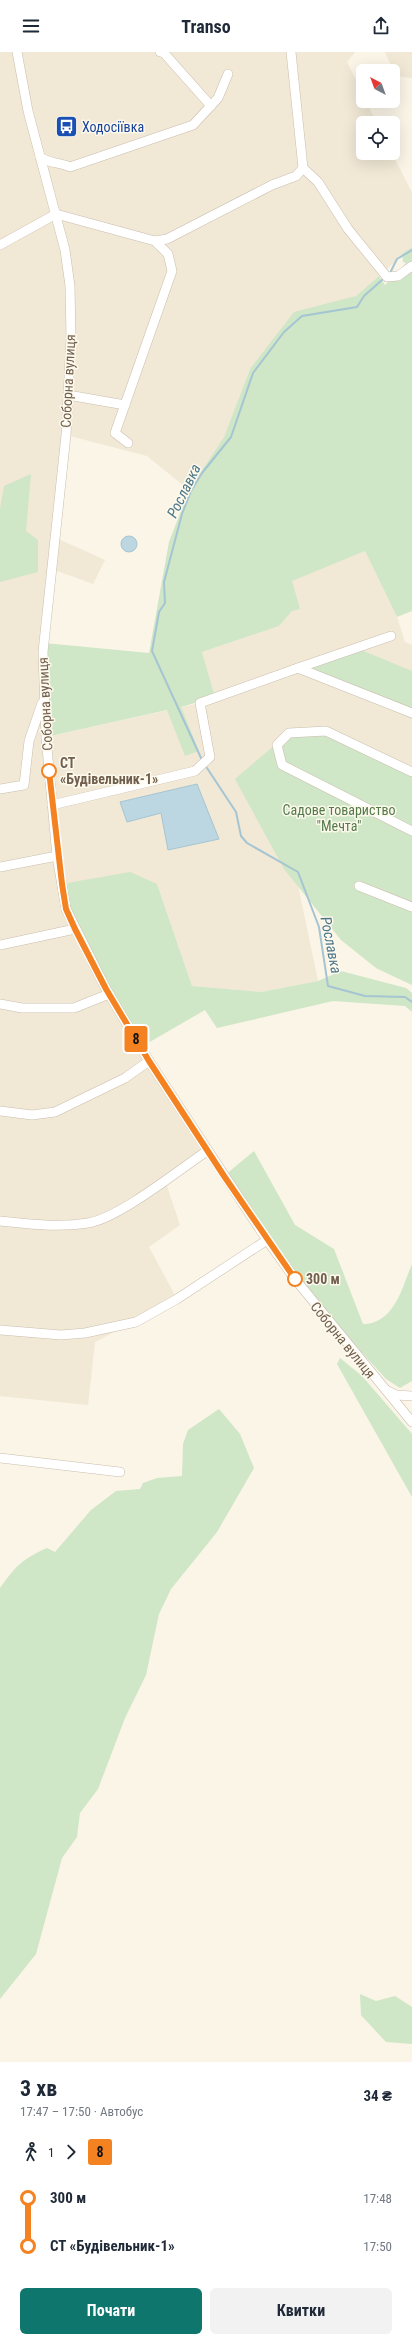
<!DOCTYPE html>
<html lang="uk">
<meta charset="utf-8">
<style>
body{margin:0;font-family:"Roboto Condensed",sans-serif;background:#f2f2f3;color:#1f2937;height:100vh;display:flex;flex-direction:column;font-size:15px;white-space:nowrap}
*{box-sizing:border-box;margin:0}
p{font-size:13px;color:#747a83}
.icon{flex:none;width:22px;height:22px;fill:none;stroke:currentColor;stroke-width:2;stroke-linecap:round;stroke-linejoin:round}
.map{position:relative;height:2010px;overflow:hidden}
.side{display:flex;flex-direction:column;background:#fff;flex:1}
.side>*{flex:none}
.badge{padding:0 8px;border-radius:3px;font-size:14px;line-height:26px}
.needle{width:26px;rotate:319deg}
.controls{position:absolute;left:356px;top:12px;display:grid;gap:8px}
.controls a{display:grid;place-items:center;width:44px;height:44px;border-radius:6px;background:#fff;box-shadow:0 4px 16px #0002;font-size:20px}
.map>.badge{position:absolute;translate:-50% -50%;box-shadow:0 0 0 2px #fff}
.legs{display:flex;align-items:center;gap:6px;height:44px;padding:0 20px;font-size:13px}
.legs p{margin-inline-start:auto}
.overview{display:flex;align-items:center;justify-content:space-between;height:68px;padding:0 20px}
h1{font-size:22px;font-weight:700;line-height:30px}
.action{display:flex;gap:8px;margin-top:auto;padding:8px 20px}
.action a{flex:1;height:46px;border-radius:6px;background:#0f766e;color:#fff;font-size:16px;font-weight:700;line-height:46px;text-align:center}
.action a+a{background:#f2f2f3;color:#1f2937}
ul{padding:0 20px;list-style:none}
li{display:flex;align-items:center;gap:14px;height:48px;font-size:15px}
li i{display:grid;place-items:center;width:6px;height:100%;margin:0 5px;background:currentColor}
li i::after{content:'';width:10px;height:10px;margin:-5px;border:3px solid;border-radius:50%;background:#fff}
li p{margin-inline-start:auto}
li:first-child i{background:linear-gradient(#0000 50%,currentColor 0)}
li:last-child i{background:linear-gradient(currentColor 50%,#0000 0)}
header{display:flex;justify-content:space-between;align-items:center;height:52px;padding:0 20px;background:#fff;font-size:18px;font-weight:700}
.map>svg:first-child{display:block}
.residential{fill:#f1e8d6}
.green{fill:#cfe6c7}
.water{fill:#bdd7e2;stroke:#a5c5d2}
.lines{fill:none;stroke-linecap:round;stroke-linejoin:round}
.stream{stroke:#a5c5d2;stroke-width:2}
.minor-casing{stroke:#cbbeae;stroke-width:10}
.minor{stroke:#fff;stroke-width:9}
.line-1-casing{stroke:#fff;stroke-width:9}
.line-1{stroke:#f58220;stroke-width:6}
.stop-1-dot{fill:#fff;stroke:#f58220;stroke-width:2}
.labels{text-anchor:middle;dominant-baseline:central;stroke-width:3;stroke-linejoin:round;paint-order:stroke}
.transit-label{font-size:14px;fill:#164399;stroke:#fdf9ed;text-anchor:start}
.street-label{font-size:14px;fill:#715f4e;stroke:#fdf9ed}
.stop-label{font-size:14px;font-weight:bold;fill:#715f4e;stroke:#fdf9ed;text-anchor:start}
.park-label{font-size:14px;fill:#537b4a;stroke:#fdf9ed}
.water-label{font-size:15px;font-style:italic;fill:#4d7789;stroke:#fdf9ed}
</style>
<header><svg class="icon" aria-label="menu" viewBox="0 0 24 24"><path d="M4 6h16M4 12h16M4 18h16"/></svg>Transo<svg class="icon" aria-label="share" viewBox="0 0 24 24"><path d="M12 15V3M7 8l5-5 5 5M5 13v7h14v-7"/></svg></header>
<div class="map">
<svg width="412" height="2010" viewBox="0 0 412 2010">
<rect width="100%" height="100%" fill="#faf5e7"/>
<!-- residential -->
<g class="residential">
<path d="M 0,0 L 355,0 L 347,10 L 363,42 L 363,49 L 366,49 L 377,71 L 363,71 L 363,101 L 392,101 L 412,141 L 412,195 L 356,244 L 339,250 L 250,317 L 224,385 L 189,438 L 147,404 L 66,383 L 54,485 L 105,508 L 93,532 L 52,517 L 43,600 L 47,685 L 200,651 L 215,645 L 202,600 L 279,574 L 292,559 L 291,529 L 365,499 L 397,565 L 405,590 L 412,593 L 412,933 L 376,916 L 388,888 L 285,771 L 318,929 L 261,940 L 192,934 L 157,832 L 75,877 L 207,1099 L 165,1128 L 180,1173 L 149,1195 L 177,1247 L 95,1290 L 88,1353 L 0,1344 Z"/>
<path d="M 385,0 L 412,0 L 412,26 L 396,24 Z"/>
</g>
<!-- green -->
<g class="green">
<path d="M 412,195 L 412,559 L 397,565 L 365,499 L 292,529 L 300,557 L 292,559 L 279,574 L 202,600 L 215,645 L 181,655 L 199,699 L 185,704 L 167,658 L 46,685 L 44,591 L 149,601 L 169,490 L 189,438 L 224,385 L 250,317 L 294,260 L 356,244 L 379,224 L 385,233 L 406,211 L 403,210 L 402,202 Z"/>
<path d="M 31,422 L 26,479 L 38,488 L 38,520 L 0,530 L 0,457 L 4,434 Z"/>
<path d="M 361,598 L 412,619 L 412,667 L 298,617 Z"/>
<path d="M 326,679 L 412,720 L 412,933 L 376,916 L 341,888 L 284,817 L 235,727 L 289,681 Z"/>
<path d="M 130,820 L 157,832 L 192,934 L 261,940 L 318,929 L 341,919 L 406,936 L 412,941 L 412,960 L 405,954 L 333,949 L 217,976 L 205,958 L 141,995 L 75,877 L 62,832 Z"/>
<path d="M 254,1099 L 295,1173 L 334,1197 L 363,1272 C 394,1272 402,1236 412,1212 L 412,1329 L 400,1336 L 386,1327 L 295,1227 L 224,1124 Z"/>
<path d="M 340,1306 L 362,1324 L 412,1382 L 412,1445 L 337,1312 Z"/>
<path d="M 219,1357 L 240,1382 L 254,1416 L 217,1480 L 171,1537 L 159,1562 L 146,1623 L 125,1666 L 98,1737 L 80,1761 L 77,1785 L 62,1806 L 36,1902 L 0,1947 L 0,1536 C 15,1515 22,1507 47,1496 L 55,1500 L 91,1458 L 116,1439 L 140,1437 L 143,1431 L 157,1426 L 182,1424 L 183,1392 L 188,1378 Z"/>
<path d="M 360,1942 L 376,1949 L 395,1944 L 412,1955 L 412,1992 L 386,1990 L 361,1963 Z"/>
</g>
<!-- water -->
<g class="water">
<circle cx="129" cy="492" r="8"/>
<path d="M 197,732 L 219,787 L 168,798 L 161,761 L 127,770 L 120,750 Z"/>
</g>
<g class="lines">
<!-- stream -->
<g class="stream">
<path d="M 391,219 L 397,207 L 412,198"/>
<path d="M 201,706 L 152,599 L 159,560 L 165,551 L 164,530 L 182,462 L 191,439 L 202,421 L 231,385 L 253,321 L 284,280 L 302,264 L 357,255 L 364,244 L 382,228"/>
<path d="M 207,716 L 236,760 L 241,784 L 247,791 L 298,820 L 319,875 L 328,934 L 365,944 L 405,945 L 412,950"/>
</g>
<defs>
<g id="minor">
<path d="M 17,0 L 28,59 L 65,198 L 70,234 L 71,287 L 66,383 L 43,600 L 46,685 L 57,804 L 66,857 L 106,937 L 149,1009 L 267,1188 L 295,1227 L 412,1370"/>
<path d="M 160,0 L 164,1 L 211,54"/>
<path d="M 40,105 C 50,112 60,110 70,115 L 193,73 L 218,46 L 228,22"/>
<path d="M 303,116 L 318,130 L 348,177 L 387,225 L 398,224 L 412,214"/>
<path d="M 0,193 L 56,162 L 155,189"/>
<path d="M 68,343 L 125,353"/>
<path d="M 128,391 L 115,381 L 172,219 L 168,202 L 155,189 L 167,187 L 272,133 L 296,124 L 303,116 L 291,0"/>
<path d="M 298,616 L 391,584"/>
<path d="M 412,720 L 326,679 L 289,681 L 277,693 L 282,713 L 412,779"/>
<path d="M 0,737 L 24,733 L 29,689 L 42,651"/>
<path d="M 52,753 L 195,719 L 210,705 L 200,651 L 298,616 L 412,661"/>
<path d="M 0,815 L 57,804"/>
<path d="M 359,834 L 412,855"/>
<path d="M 0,893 L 75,877"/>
<path d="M 0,952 L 22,956 L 74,956 L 109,942"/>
<path d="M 0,1059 L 32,1063 L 55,1060 L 125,1026 L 149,1009"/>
<path d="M 0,1169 C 30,1172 58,1176 88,1171 C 119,1166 179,1118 207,1099"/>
<path d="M 0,1278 L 61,1283 L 85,1281 L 136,1270 L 177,1247 L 267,1188"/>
<path d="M 386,1338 L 396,1343 L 412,1344"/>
<path d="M 0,1406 L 120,1420"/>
</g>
</defs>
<!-- minor casing -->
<use href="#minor" class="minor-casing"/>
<!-- minor -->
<use href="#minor" class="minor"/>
</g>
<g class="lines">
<defs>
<path id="line-1" d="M 49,719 L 62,832 L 66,857 L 75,877 L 106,937 L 149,1009 L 224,1124 L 295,1227"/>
</defs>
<!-- line-1 casing -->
<use href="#line-1" class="line-1-casing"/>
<!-- line-1 -->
<use href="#line-1" class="line-1"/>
</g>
<!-- icons -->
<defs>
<symbol id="bus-square" viewBox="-11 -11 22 22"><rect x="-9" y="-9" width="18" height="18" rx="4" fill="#1a4fb4" stroke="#fdf9ed"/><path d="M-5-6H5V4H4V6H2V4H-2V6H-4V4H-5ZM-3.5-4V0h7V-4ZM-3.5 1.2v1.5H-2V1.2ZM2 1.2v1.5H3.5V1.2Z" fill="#fff"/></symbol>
</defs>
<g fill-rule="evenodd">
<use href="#bus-square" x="54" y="62" width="25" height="25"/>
</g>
<!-- markers -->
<g class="stop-1-dot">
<circle cx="49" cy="719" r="7"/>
<circle cx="295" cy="1227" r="7"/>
</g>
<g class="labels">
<!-- transit labels -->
<g class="transit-label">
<text x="82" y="75">Ходосіївка</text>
</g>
<!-- street labels -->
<g class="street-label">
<text transform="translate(68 329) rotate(-87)">Соборна вулиця</text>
<text transform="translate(45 652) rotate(-93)">Соборна вулиця</text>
<text transform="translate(343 1288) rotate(51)">Соборна вулиця</text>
</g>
<!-- stop labels -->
<g class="stop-label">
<text x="60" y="711">СТ<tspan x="60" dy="16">«Будівельник-1»</tspan></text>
<text x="306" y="1227">300 м</text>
</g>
<!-- park labels -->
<g class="park-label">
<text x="339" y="758">Садове товариство<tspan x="339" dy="16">"Мечта"</tspan></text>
</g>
<!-- water labels -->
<g class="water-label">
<text transform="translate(184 439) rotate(-64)">Рославка</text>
<text transform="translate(331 893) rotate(79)">Рославка</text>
</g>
</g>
</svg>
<div class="controls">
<a><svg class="needle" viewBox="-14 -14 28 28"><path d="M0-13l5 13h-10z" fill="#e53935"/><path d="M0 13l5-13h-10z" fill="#747a83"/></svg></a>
<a><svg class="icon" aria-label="locate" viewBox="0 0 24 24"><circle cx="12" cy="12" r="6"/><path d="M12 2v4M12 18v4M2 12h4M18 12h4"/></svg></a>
</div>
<b class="badge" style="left:136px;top:987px;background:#f58220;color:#111">8</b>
</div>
<section class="side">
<div class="overview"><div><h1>3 хв</h1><p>17:47 – 17:50 · Автобус</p></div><b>34 ₴</b></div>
<div class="legs"><svg class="icon" aria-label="walk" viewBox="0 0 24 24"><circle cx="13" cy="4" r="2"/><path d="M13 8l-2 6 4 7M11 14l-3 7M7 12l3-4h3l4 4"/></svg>1<svg class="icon" aria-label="forward" viewBox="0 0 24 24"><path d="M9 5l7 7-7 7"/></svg><b class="badge" style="background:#f58220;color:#111">8</b></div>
<ul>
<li><i style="color:#f58220"></i><b>300 м</b><p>17:48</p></li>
<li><i style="color:#f58220"></i><b>СТ «Будівельник-1»</b><p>17:50</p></li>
</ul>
<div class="action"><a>Почати</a><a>Квитки</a></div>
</section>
